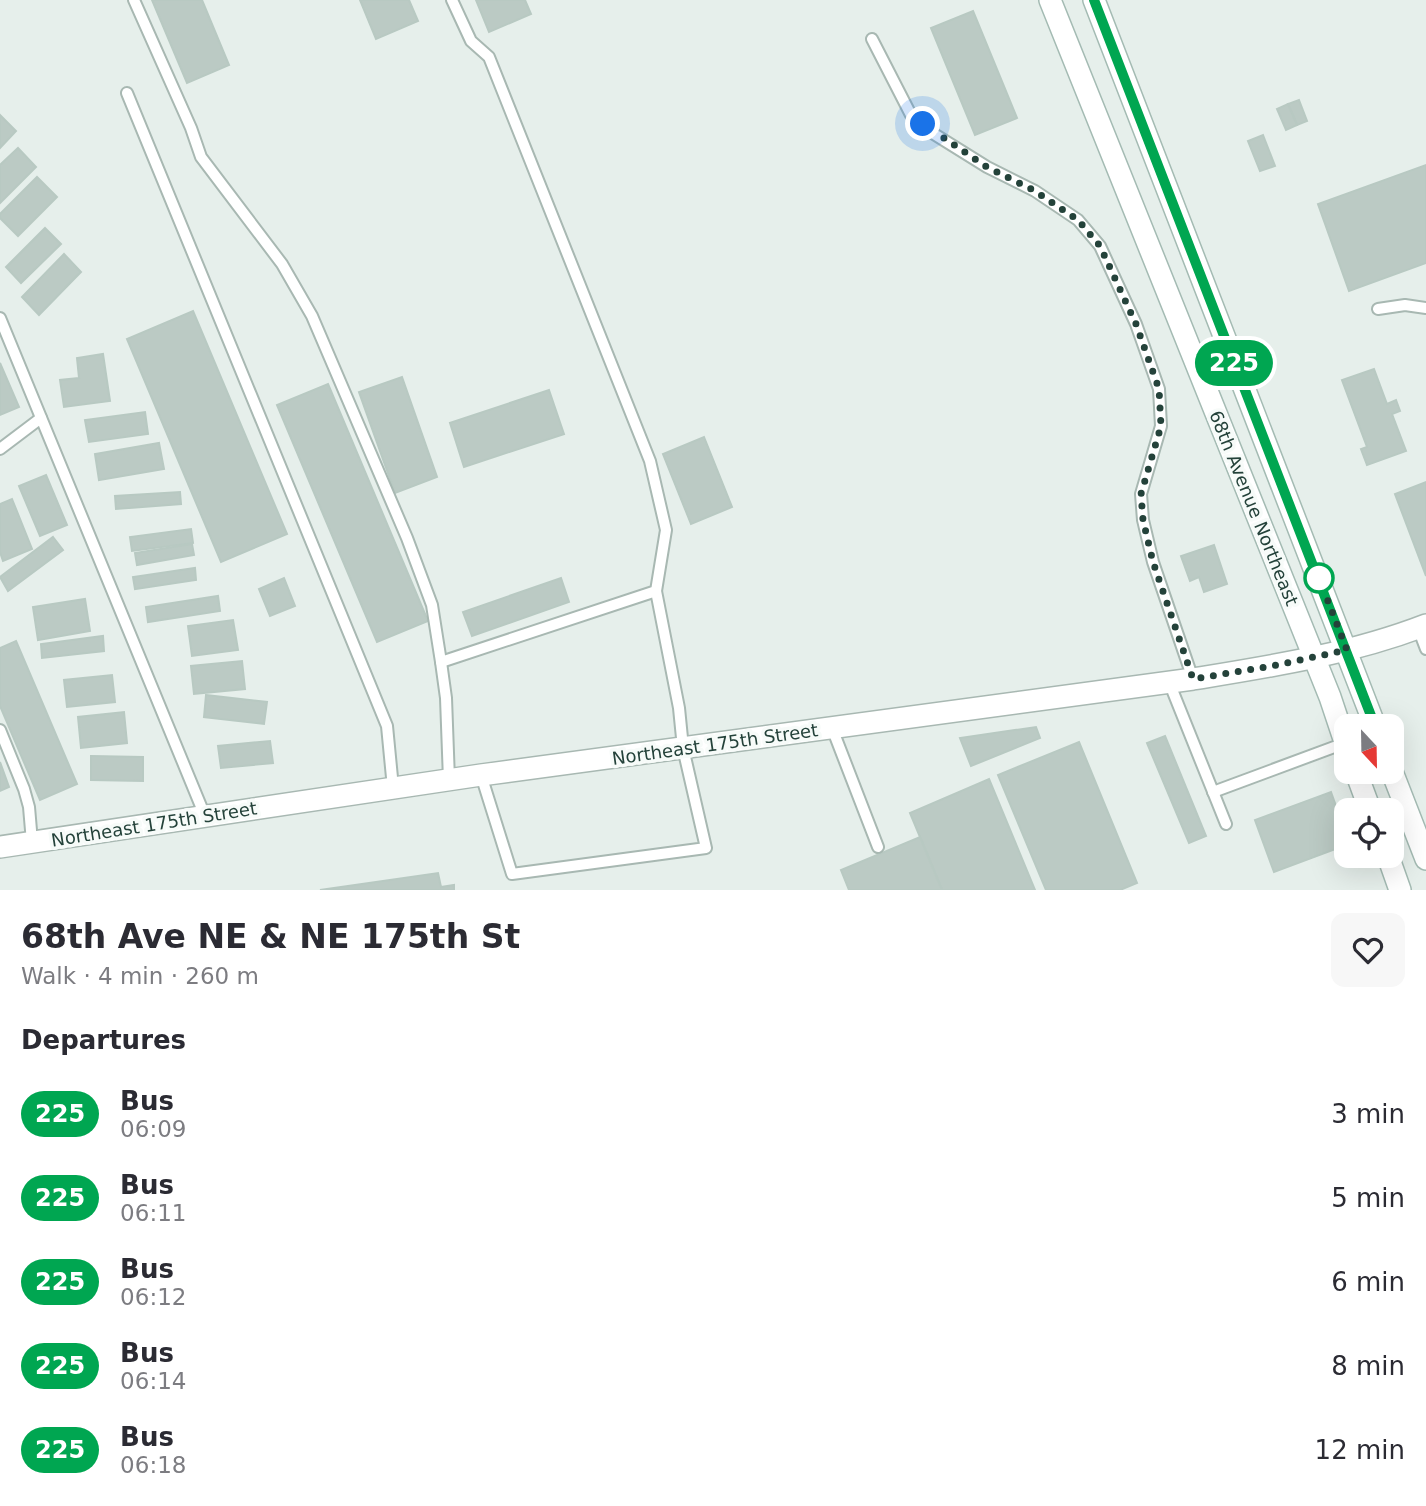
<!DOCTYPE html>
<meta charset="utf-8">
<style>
body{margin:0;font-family:"DejaVu Sans",sans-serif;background:#f7f7f7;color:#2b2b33;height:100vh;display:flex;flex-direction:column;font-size:26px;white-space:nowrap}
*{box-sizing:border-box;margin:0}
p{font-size:23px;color:#7c7c81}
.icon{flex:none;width:38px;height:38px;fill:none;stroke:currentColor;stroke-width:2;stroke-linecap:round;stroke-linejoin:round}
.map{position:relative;height:890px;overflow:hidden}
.sheet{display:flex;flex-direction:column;background:#fff;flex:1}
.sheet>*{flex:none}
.badge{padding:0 14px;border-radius:23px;font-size:24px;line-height:46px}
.needle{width:46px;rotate:158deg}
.fabs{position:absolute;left:1334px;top:714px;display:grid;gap:14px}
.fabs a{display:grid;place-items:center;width:70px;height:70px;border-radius:14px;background:#fff;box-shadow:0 7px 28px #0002;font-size:35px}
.you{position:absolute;width:35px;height:35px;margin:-18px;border:5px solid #fff;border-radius:50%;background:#1a73e8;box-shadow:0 0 0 10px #1a73e833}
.map>.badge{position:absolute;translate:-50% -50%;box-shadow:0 0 0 4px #fff}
h2{padding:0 21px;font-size:26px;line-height:63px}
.round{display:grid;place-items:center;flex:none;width:74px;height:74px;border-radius:14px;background:#f7f7f7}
.summary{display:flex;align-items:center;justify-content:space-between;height:119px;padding:0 21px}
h1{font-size:33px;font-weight:700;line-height:52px}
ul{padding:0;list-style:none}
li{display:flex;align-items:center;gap:21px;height:84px;padding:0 21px}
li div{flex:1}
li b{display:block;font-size:26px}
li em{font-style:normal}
li .badge{min-width:77px;font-weight:700;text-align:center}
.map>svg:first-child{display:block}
.building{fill:#bbcac4;stroke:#b8c9c2;stroke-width:2}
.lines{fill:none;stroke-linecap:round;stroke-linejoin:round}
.service-casing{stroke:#a8b8b2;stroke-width:14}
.tertiary-casing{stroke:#a8b8b2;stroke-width:24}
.secondary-casing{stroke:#a4bbb3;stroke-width:24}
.service{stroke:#fff;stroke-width:10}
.tertiary{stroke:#fff;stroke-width:21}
.secondary{stroke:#fff;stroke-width:21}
.line-casing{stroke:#fff;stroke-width:16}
.line{stroke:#00a651;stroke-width:10}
.walk{stroke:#24423a;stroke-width:7;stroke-dasharray:0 12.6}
.stop-dot{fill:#fff;stroke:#00a651;stroke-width:3.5}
.labels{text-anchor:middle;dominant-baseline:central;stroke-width:7;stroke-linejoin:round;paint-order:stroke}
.street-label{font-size:18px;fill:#24423a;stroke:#f7fbf9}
</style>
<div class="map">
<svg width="1426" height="890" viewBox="0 0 1426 890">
<rect width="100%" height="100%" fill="#e6efeb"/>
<!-- building -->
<g class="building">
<path d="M 152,0 L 202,0 L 229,65 L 187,83 Z"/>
<path d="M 360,0 L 409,0 L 418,21 L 376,39 Z"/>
<path d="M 476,0 L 525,0 L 531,14 L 489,32 Z"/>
<path d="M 973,11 L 1017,118 L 975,135 L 931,28 Z"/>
<path d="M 1299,100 L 1307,121 L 1297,125 L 1288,104 Z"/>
<path d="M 1288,104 L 1297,125 L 1286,130 L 1277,109 Z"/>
<path d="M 0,115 L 16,131 L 0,148 Z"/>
<path d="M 1263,135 L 1275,166 L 1260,171 L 1248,141 Z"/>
<path d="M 18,148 L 36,167 L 0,203 L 0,165 Z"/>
<path d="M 1426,165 L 1426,263 L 1349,291 L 1318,204 Z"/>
<path d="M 37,177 L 57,197 L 18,236 L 0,218 L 0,214 Z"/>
<path d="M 45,228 L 61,244 L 21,283 L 6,267 Z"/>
<path d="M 64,254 L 81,272 L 39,315 L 22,297 Z"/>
<path d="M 193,311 L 287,534 L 221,562 L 127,339 Z"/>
<path d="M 103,354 L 110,401 L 64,407 L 60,380 L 79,378 L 77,358 Z"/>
<path d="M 0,363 L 19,407 L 0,415 Z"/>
<path d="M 1374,369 L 1387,404 L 1396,400 L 1400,411 L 1392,414 L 1406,451 L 1367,465 L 1361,449 L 1367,447 L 1342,380 Z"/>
<path d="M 402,377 L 437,477 L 395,493 L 359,392 Z"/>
<path d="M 328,384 L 428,621 L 377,642 L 277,405 Z"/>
<path d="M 549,390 L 564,434 L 464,467 L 450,423 Z"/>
<path d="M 145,412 L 148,434 L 89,442 L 85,420 Z"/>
<path d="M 704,437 L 732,507 L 691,524 L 663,454 Z"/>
<path d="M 159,443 L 164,469 L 99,480 L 95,454 Z"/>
<path d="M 46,475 L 67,525 L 40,536 L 19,486 Z"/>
<path d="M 1426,482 L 1426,576 L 1395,494 Z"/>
<path d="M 180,492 L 181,504 L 116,509 L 115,496 Z"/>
<path d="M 12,499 L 32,549 L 3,561 L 0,552 L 0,504 Z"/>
<path d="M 191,529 L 193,543 L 132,551 L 130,537 Z"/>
<path d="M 53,537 L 63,550 L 8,591 L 0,577 Z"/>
<path d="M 192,544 L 194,555 L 137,565 L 135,553 Z"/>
<path d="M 1214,545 L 1227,584 L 1204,592 L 1199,577 L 1190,581 L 1181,556 Z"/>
<path d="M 195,568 L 196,580 L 135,589 L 133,577 Z"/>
<path d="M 284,578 L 295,606 L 270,616 L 259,589 Z"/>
<path d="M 561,578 L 569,602 L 472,636 L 463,612 Z"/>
<path d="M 218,596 L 220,611 L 148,622 L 146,607 Z"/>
<path d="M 85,599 L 90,631 L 38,640 L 33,607 Z"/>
<path d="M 233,620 L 238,650 L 192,656 L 188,626 Z"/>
<path d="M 103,636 L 104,651 L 42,658 L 41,644 Z"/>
<path d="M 16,641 L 77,784 L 40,800 L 0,706 L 0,648 Z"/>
<path d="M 242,661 L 245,689 L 194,694 L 191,666 Z"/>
<path d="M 112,675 L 115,702 L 67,707 L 64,680 Z"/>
<path d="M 206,695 L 267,702 L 264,724 L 204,717 Z"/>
<path d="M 124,712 L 127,743 L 81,748 L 78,717 Z"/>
<path d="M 1036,727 L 1040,738 L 971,766 L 960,738 Z"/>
<path d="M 1165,736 L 1206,836 L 1189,843 L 1147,743 Z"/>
<path d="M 270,741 L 273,763 L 221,768 L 218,746 Z"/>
<path d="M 1079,742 L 1137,883 L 1120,890 L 1046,890 L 998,775 Z"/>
<path d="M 91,756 L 143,757 L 143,781 L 91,780 Z"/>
<path d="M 0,762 L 9,787 L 0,791 Z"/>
<path d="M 989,779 L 1035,890 L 942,890 L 910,813 Z"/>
<path d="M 1331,792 L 1346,834 L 1346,845 L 1274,872 L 1255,820 Z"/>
<path d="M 920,837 L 942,890 L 849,890 L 841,870 Z"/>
<path d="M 438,873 L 441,887 L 454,885 L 454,890 L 320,890 Z"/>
</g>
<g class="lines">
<defs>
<g id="service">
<path d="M 134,0 L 191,128 L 201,157 L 282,264 L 312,316 L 407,538 L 432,605 L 441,662"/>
<path d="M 872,39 L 911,115 L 934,134 L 987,167 L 1035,191 L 1078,220 L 1100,246 L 1136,324 L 1159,389 L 1161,426 L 1141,494 L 1143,520 L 1153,562 L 1193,679"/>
<path d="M 127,93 L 387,726 L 393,788"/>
<path d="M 1378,309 L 1405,305 L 1426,308"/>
<path d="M 0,318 L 205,816"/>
<path d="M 0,449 L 41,418"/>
<path d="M 1418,628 L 1426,649"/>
<path d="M 1169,682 L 1226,824"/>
<path d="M 832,728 L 878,847"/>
<path d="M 0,730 L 24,789 L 29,807 L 32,842"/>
<path d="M 481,775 L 512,874 L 706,848 L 683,748 L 679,708 L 656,591"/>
<path d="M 449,780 L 446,698 L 441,662 L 656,591 L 666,530 L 650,461 L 489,57 L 471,41 L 452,0"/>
<path d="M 1213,792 L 1345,743"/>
</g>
<path id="tertiary" d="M 0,847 L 481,775 L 1193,679 C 1273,666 1351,654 1426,625"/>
<g id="secondary">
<path d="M 1050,0 L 1330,697 L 1346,745"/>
<path d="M 1094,0 L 1375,726"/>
<path d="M 1391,769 L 1426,859"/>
<path d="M 1356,772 L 1370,810"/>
<path d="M 1388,856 L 1400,890"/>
</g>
</defs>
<!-- service casing -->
<use href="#service" class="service-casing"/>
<!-- tertiary casing -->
<use href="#tertiary" class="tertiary-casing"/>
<!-- secondary casing -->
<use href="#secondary" class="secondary-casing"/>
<!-- service -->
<use href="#service" class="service"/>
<!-- tertiary -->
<use href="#tertiary" class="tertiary"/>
<!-- secondary -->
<use href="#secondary" class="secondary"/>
</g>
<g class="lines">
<defs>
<path id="line" d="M 1094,0 L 1375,726"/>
</defs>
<!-- line casing -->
<use href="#line" class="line-casing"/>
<!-- line -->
<use href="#line" class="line"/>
<!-- walk -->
<path class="walk" d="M 923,124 L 987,167 L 1035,191 L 1078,220 L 1100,246 L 1136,324 L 1159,389 L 1161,426 L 1141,494 L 1143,520 L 1153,562 L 1193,679 L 1272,666 L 1347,650 L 1319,578"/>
</g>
<!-- markers -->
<circle class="stop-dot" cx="1319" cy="578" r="14"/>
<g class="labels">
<!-- street labels -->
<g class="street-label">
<text transform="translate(1254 508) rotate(68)">68th Avenue Northeast</text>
<text transform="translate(715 744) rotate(-8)">Northeast 175th Street</text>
<text transform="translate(154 824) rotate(-9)">Northeast 175th Street</text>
</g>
</g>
</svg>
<div class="fabs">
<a><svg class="needle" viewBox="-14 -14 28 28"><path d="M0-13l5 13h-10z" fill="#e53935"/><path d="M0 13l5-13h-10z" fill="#7c7c81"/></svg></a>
<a><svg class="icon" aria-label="locate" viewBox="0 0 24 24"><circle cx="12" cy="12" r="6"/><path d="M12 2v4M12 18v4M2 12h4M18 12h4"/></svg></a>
</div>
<div class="you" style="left:923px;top:124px"></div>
<b class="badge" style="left:1234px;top:363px;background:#00a651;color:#fff">225</b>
</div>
<section class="sheet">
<div class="summary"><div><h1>68th Ave NE &amp; NE 175th St</h1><p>Walk · 4 min · 260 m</p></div><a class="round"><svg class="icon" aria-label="heart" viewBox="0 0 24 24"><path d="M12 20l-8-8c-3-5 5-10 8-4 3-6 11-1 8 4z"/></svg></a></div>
<h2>Departures</h2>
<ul>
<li><span class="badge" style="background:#00a651;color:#fff">225</span><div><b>Bus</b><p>06:09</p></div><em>3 min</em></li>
<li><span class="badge" style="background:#00a651;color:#fff">225</span><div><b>Bus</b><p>06:11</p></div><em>5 min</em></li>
<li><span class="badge" style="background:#00a651;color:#fff">225</span><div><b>Bus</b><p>06:12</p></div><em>6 min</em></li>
<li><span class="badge" style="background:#00a651;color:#fff">225</span><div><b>Bus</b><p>06:14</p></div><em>8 min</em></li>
<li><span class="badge" style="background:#00a651;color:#fff">225</span><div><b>Bus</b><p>06:18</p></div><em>12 min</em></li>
</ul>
</section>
